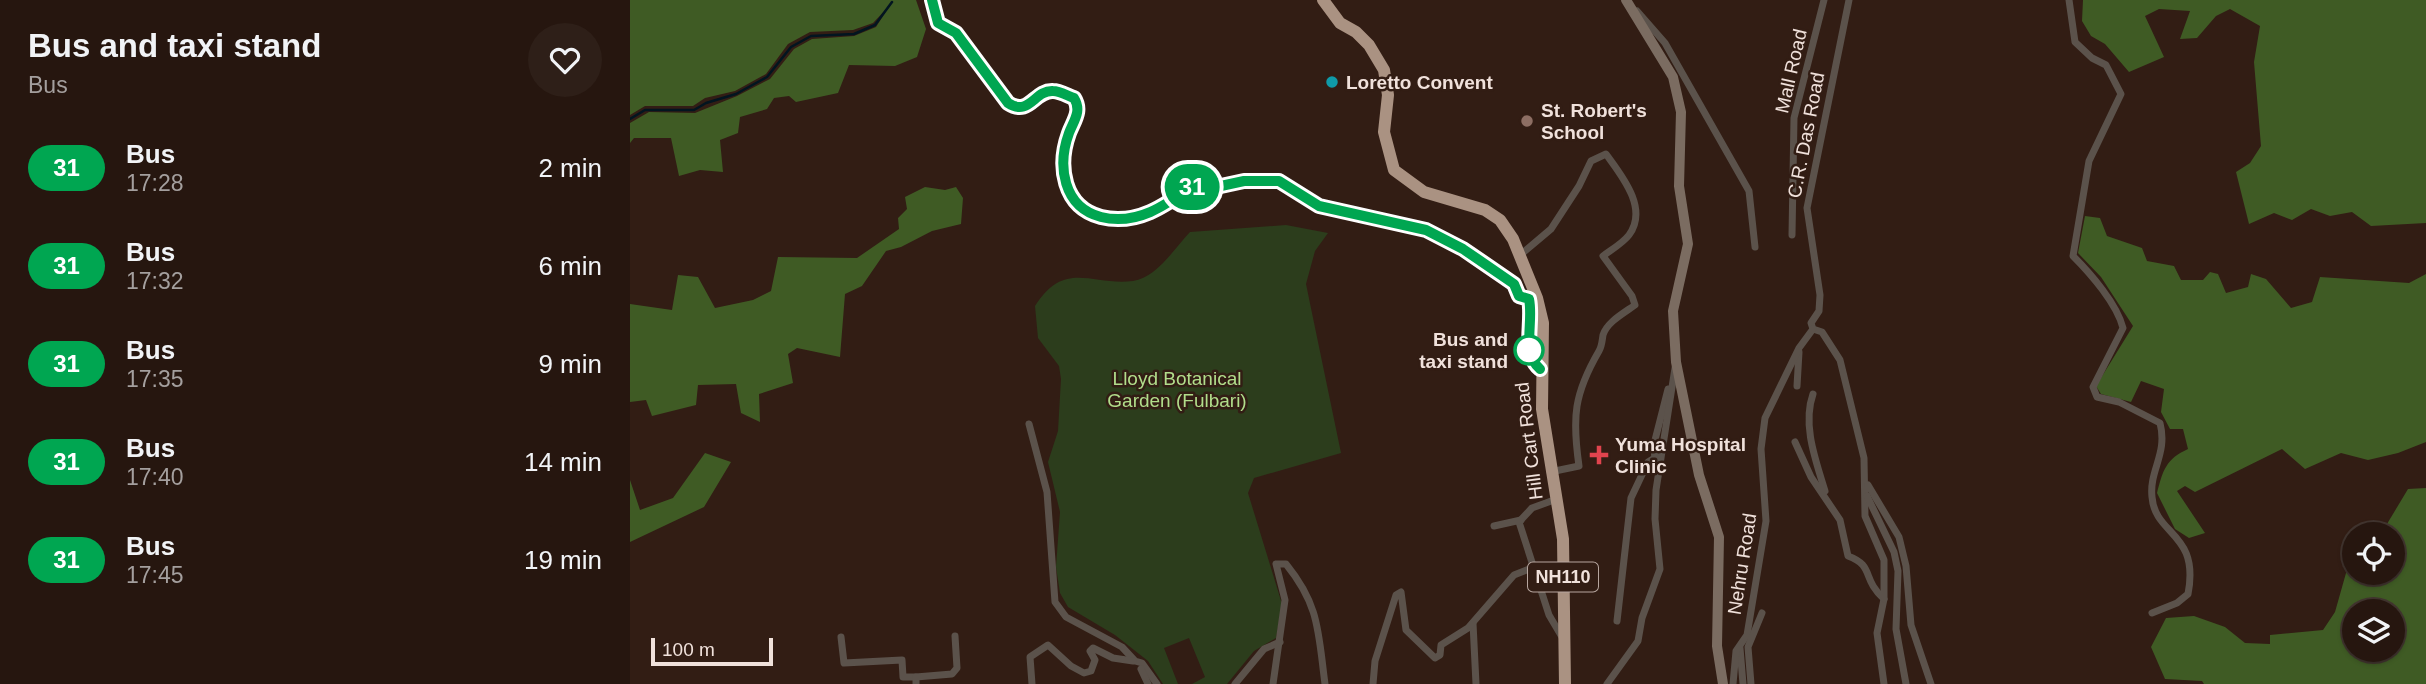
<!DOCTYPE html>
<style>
body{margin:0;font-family:Arial,sans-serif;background:#2e1f18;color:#f1f3f6;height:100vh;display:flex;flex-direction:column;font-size:26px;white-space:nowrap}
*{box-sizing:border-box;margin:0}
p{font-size:23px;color:#a49f9e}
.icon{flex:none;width:38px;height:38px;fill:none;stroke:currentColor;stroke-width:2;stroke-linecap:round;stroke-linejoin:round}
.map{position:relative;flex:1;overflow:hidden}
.panel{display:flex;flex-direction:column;background:#26160f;width:630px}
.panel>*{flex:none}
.badge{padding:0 14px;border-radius:23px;font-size:24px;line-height:46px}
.controls{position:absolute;left:1712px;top:522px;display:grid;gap:14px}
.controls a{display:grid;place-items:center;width:63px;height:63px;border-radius:50%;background:#26160f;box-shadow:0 2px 5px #0004,0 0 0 2px #42352f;font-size:35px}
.scale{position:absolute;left:21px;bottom:18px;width:122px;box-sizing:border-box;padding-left:7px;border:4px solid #f0e1db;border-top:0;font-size:19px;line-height:24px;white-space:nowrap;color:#f0e1db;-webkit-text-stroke:5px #321d14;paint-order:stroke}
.map>.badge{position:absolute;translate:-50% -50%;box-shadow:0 0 0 4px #fff}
.round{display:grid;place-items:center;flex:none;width:74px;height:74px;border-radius:37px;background:#2e1f18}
.summary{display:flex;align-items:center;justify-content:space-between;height:119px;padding:0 28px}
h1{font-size:33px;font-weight:800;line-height:52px}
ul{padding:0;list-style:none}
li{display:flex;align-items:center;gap:21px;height:98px;padding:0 28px}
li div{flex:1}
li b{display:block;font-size:26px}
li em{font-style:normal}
li .badge{min-width:77px;font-weight:700;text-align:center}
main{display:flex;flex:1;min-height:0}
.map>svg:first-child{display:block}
.green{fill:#2c3d1c}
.forest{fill:#3f5b24;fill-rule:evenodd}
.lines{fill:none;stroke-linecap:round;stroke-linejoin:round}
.stream{stroke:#021520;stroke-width:2.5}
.street{stroke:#5b524b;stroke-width:7}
.secondary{stroke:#7b6c61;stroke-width:10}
.highway{stroke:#aa9282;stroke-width:12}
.line-casing{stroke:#fff;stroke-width:16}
.line{stroke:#00a651;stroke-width:10}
.culture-dot{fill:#0f9aa8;stroke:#321d14;stroke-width:2.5}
.education-dot{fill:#8d6e63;stroke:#321d14;stroke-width:2.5}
.stop-dot{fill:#fff;stroke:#00a651;stroke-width:3.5}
.health-dot{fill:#e0444e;stroke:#321d14;stroke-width:2.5}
.labels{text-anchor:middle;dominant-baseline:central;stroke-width:5;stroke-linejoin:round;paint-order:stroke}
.shield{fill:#321d14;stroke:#b7a69f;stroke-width:2}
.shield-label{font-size:18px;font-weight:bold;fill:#f0e1db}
.street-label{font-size:19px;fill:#f0e1db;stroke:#321d14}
.poi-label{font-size:19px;font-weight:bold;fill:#f0e1db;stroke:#321d14;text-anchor:start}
.stop-label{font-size:19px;font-weight:bold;fill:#f0e1db;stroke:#321d14;text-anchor:end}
.park-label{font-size:19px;fill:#b1dd8b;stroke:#321d14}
</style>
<main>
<section class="panel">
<div class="summary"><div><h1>Bus and taxi stand</h1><p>Bus</p></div><a class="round"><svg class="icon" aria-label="heart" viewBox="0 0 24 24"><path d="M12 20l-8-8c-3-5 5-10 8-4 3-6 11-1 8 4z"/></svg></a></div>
<ul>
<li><span class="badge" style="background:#00a651;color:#fff">31</span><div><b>Bus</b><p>17:28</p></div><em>2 min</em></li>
<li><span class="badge" style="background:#00a651;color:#fff">31</span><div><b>Bus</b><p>17:32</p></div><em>6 min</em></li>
<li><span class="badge" style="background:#00a651;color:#fff">31</span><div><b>Bus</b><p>17:35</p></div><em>9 min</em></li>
<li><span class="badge" style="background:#00a651;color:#fff">31</span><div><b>Bus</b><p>17:40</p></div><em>14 min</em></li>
<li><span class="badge" style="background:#00a651;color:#fff">31</span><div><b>Bus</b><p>17:45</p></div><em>19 min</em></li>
</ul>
</section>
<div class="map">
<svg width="1796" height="684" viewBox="0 0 1796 684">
<rect width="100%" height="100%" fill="#321d14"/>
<!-- green -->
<path class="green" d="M 656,225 L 698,233 L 685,251 L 676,284 L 711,453 L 624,478 L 618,493 L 652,604 L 646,638 L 624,651 L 597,684 L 562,684 L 575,677 L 559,638 L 534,648 L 548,684 L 533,684 L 518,661 L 485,635 L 438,607 L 430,593 L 426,567 L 430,512 L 418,462 L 428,431 L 431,379 L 429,366 L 408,338 L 405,306 C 435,259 461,286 503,281 C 526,278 545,248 560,232 Z"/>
<!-- forest -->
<g class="forest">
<path d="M 0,0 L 286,0 L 296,29 L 287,57 L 265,66 L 219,65 L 208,93 L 166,102 L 159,96 L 144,98 L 137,109 L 110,117 L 108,133 L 90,140 L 93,172 L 70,170 L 49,176 L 41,138 L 4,138 L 0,143 L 0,123 L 19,112 L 65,113 L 107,96 L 140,79 L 164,49 L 182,39 L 224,36 L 246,27 L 260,5 L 243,23 L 223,30 L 180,32 L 158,44 L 136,74 L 105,91 L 75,98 L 63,106 L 15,106 L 0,115 Z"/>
<path d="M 1453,0 L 1796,0 L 1796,223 L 1741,226 L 1722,212 L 1700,216 L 1681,209 L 1662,220 L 1644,213 L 1619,224 L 1606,172 L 1620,163 L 1631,146 L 1624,62 L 1630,26 L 1600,9 L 1586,16 L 1567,38 L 1550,39 L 1560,11 L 1529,9 L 1515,16 L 1534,57 L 1499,72 L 1475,44 L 1461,36 L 1452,21 Z"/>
<path d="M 295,187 L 315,190 L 326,187 L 333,198 L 331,224 L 302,231 L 271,247 L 256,251 L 232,286 L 215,294 L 210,357 L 167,348 L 158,354 L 163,383 L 129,394 L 130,422 L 111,413 L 106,384 L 68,385 L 66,405 L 22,416 L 16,400 L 0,402 L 0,304 L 42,310 L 48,275 L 68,277 L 85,308 L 123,300 L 141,291 L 148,257 L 227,258 L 269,229 L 268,218 L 277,209 L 275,197 Z"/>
<path d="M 1455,216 L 1470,218 L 1477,236 L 1512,248 L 1517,261 L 1544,266 L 1551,280 L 1573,280 L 1580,272 L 1588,274 L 1596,293 L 1618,287 L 1621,274 L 1636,279 L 1661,308 L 1682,302 L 1690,277 L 1779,283 L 1796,274 L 1796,442 L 1768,453 L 1738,460 L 1711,453 L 1675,469 L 1652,449 L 1565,492 L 1555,486 L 1547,491 L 1575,533 L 1559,538 L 1545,529 L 1527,493 C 1533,470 1536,459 1558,449 L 1553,429 L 1540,429 L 1531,412 L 1534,389 L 1511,381 L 1501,402 L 1471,394 L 1466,386 L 1503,326 L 1471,277 L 1448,253 Z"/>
<path d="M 75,453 L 101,462 L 74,507 L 0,542 L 0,480 L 10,510 L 43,498 Z"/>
<path d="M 1796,488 L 1796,684 L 1574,684 L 1572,681 L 1535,679 L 1521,647 L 1536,618 L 1564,616 L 1595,627 L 1615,643 L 1640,644 L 1640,635 L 1693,630 L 1705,612 L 1718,566 L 1738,580 L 1751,572 L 1762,572 L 1762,534 L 1754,534 L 1754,529 L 1778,489 ZM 1724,611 L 1762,611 L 1762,649 L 1724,649 Z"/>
</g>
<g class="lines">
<!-- stream -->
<path class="stream" d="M 0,119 L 15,110 L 64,110 L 76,103 L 106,94 L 137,77 L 161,47 L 181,36 L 224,34 L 245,25 L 262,2"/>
<!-- street -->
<g class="street">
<path d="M 302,0 L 308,23 L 326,33 L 378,103 C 400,117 404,90 423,91 C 430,91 438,96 444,98 C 452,112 443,120 439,133 C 427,166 433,207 471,217 C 507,226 536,205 564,185 L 577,189 L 614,181 L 649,181 L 689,206 L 796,230 L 833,249 L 884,284 L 889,296 L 899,299 C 904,322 891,353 910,369"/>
<path d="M 1219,0 L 1177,208 L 1190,295 L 1189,311 L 1181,323 L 1183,329 L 1192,332 L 1210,360 L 1234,458 L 1235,516 L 1254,560 L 1254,599 L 1247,633 L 1254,684"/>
<path d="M 1439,0 L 1445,42 L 1462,58 L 1476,65 L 1491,94 L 1459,161 L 1443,256 C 1461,274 1487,304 1493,328 L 1463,387 L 1467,397 L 1489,402 L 1530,423 C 1538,454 1519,470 1522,497 C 1525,536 1570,532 1558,594 L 1547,603 L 1522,613"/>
<path d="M 1007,11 L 1035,43 L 1119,191 L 1125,247"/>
<path d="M 1162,235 L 1164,118 L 1194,0"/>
<path d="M 889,256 L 921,229 L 949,186 L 961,161 L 976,154 C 991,175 1019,208 999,235 C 993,243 981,250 973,256 L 1002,296 L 1005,305 C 994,313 977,322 973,335 C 972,341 972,346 969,351 C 944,394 942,417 949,466 L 920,472"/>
<path d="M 1167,386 L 1169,352"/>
<path d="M 1183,394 C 1172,425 1186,461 1195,491"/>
<path d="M 399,424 L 417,492 L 425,602 L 436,617 L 492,647 L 505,661 L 512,663 L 527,684"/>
<path d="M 1165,442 L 1181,477 L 1210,520 L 1218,556 C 1245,566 1231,578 1254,599"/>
<path d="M 1025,463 L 1024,444 L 1038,389"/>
<path d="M 1238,485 L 1269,537 L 1276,566 L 1281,625 L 1301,684"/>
<path d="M 1237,496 L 1264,552 L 1268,571 L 1266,629 L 1276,684"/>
<path d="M 924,500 L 902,508 L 889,522 L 919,615 L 932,637"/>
<path d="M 864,526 L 891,520"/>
<path d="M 987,621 L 1001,498 L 1018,462 L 1023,459"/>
<path d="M 843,623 L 846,684"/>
<path d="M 211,637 L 214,663 L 272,660 L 273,677 L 286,677"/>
<path d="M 1110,648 L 1113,684"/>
<path d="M 511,669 L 518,684"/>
<path d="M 286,684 L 286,677 L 322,674 L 327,668 L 325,636"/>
<path d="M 402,684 L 400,657 L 418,645 L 441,666 L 454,673 L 461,671 L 465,660 L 460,651 L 463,648 L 483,658 L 503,661"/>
<path d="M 605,684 L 634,649 L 650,642"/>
<path d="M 643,684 L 655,600 L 646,564 L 656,564 C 690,606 688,632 695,684"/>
<path d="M 743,684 L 745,661 L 766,595 L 771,592 L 776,630 L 805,658 L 810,655 L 811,645 L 838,628 L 884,575 L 902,568"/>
<path d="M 977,684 L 1008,641 L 1012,618 L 1030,569 L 1025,519 L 1026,490 L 1045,368"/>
<path d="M 1103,684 L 1106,651 L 1117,635 L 1136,521 L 1131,449 L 1135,418 L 1169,348 L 1183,329"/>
<path d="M 1121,684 L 1118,647 L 1132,613"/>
</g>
<!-- secondary -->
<path class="secondary" d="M 996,0 L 1043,77 L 1051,112 L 1049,186 L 1058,244 L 1043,311 L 1046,362 L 1069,475 L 1089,537 L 1087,646 L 1093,684"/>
<!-- highway -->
<path class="highway" d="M 693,0 L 710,23 L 726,32 L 739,45 L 754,70 L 758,95 L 754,132 L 764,170 L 794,192 L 855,210 L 870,220 L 883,239 L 907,298 L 913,323 L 912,409 L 933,539 L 935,684"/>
</g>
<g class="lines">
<defs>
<path id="line" d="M 302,0 L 308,23 L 326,33 L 378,103 C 400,117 404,90 423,91 C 430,91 438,96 444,98 C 452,111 444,120 439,133 C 427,166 433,207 471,217 C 507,226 536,205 564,185 L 577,189 L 614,181 L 649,181 L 689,206 L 796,230 L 833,249 L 884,284 L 889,296 L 899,299 C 904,322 891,353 910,369"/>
</defs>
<!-- line casing -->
<use href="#line" class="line-casing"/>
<!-- line -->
<use href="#line" class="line"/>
</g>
<!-- markers -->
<circle class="culture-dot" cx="702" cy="82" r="7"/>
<circle class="education-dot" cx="897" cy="121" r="7"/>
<circle class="stop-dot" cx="899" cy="350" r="14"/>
<path class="health-dot" d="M965.5 444.5h7v7h7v7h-7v7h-7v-7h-7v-7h7z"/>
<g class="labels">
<!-- shield labels -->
<rect class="shield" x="898" y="562.5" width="70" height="29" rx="5"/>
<g class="shield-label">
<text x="933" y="577">NH110</text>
</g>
<!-- street labels -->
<g class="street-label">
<text transform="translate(1161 71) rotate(-77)">Mall Road</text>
<text transform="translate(1176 135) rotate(-79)">C.R. Das Road</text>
<text transform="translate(899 441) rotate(-97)">Hill Cart Road</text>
<text transform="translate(1112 564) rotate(-81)">Nehru Road</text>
</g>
<!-- poi labels -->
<g class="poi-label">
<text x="716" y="82">Loretto Convent</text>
<text x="911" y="110">St. Robert's<tspan x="911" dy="22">School</tspan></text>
<text x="985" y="444">Yuma Hospital<tspan x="985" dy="22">Clinic</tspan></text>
</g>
<!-- stop labels -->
<g class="stop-label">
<text x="878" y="339">Bus and<tspan x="878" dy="22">taxi stand</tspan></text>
</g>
<!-- park labels -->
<g class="park-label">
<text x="547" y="378">Lloyd Botanical<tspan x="547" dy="22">Garden (Fulbari)</tspan></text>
</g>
</g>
</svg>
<div class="controls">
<a><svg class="icon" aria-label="locate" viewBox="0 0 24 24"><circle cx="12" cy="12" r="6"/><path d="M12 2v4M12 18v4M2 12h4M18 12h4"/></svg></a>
<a><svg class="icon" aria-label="layers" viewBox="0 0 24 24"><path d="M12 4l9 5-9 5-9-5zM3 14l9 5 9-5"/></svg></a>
</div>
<div class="scale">100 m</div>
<b class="badge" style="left:562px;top:187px;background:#00a651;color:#fff">31</b>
</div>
</main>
